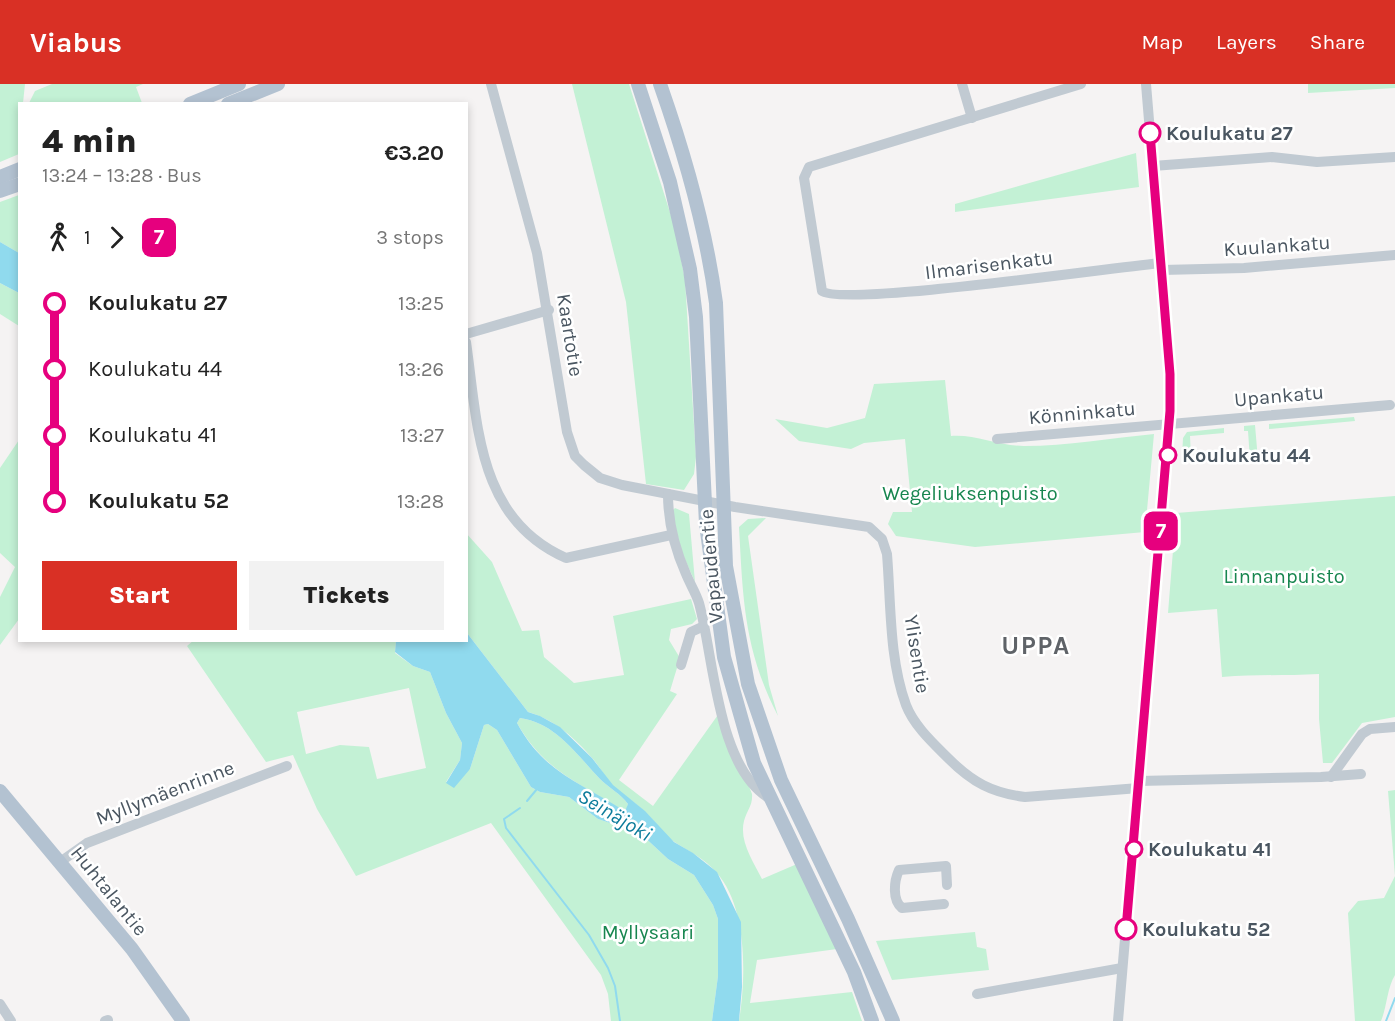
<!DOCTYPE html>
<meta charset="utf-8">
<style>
body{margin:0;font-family:Karla,sans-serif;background:#f2f2f2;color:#222;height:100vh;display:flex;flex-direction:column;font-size:22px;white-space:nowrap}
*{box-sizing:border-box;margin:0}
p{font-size:20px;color:#767676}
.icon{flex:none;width:33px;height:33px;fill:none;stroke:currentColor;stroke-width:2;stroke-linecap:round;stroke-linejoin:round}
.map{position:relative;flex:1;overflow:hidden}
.sheet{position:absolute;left:18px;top:18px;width:450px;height:540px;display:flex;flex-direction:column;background:#fff;border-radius:0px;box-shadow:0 3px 9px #0003}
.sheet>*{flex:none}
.badge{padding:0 12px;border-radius:9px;font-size:21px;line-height:39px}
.map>.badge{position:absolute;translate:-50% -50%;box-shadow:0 0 0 3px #fff}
.legs{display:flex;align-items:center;gap:9px;height:66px;padding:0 24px;font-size:20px}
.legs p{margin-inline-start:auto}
.overview{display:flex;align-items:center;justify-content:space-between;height:102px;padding:0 24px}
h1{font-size:33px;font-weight:800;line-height:45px}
.button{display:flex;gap:12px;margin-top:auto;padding:12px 24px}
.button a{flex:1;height:69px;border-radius:0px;background:#d93025;color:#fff;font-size:24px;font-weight:800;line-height:69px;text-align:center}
.button a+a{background:#f2f2f2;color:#222}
ul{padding:0 24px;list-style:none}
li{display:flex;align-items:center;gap:21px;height:66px;font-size:22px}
li i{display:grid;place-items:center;width:9px;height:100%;margin:0 8px;background:currentColor}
li i::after{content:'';width:15px;height:15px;margin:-8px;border:4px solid;border-radius:50%;background:#fff}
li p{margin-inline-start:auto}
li:first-child i{background:linear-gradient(#0000 50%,currentColor 0)}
li:last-child i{background:linear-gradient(currentColor 50%,#0000 0)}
header{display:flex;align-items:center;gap:36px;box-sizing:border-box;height:84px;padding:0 30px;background:#d93025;color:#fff}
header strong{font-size:28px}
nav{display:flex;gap:33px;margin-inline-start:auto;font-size:21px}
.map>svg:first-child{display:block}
.green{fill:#c3f1d5;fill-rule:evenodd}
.water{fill:#90daee;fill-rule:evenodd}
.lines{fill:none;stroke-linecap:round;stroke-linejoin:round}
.stream{stroke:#90daee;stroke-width:2}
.minor{stroke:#c1cad2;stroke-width:10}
.major{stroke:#b3c2d1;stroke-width:14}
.line-1-casing{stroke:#fff;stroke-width:14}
.line-1{stroke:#e6007e;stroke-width:9}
.stop-1-dot{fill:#fff;stroke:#e6007e;stroke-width:3}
.labels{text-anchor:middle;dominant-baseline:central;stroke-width:5;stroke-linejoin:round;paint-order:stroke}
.stop-label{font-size:20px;font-weight:bold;fill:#4a5661;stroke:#fff;text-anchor:start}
.street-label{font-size:20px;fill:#4a5661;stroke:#fff}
.park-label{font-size:20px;fill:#17864f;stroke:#fff}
.water-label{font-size:21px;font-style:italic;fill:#0c7c9b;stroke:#fff}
.district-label{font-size:26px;font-weight:bold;letter-spacing:1.5px;fill:#5f6368;stroke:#fff}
</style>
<header>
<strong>Viabus</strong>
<nav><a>Map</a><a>Layers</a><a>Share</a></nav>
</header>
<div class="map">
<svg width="1395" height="937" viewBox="0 0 1395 937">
<rect width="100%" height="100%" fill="#f5f3f3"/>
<!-- green -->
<g class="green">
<path d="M 0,0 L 25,0 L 23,19 L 20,20 L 19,70 L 0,78 Z"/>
<path d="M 52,0 L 143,0 L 136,3 L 142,19 L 29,19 L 35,7 Z"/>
<path d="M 572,0 L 629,0 L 675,144 L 685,196 L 696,373 L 694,390 L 684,406 L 646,400 L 626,218 Z"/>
<path d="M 1308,0 L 1395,0 L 1395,4 L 1308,9 Z"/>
<path d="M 1136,69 L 1139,103 L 955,128 L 955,120 Z"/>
<path d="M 19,111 L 19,169 L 0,158 L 0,118 Z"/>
<path d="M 0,199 L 19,209 L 19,242 L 0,230 Z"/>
<path d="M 945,296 L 951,352 C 975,350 999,362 1024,362 C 1067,362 1112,354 1154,350 L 1145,448 L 975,463 L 896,452 L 888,440 L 893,428 L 912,428 L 905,355 L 864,359 L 851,365 L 799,357 L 775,335 L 827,344 L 865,334 L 874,300 Z"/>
<path d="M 1354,333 L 1355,337 L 1269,345 L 1269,340 Z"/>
<path d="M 1255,341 L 1258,376 L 1250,376 L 1248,347 L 1244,347 L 1244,342 Z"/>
<path d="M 1224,344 L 1224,349 L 1190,352 L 1191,373 L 1182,373 L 1183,354 L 1187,348 Z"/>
<path d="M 19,356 L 19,535 L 0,561 L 0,513 L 15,483 L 0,469 L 0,384 Z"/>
<path d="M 1395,412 L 1395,633 L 1362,639 L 1332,679 L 1323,679 L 1319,635 L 1319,590 C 1286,592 1256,590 1222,593 L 1217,525 L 1168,529 L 1176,429 Z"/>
<path d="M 675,424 L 689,430 L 695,498 L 681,466 L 672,427 Z"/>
<path d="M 766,434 L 748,452 L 769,601 L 778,632 C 744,566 743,516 739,443 L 748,435 Z"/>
<path d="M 466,449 L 492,478 L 522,547 L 539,546 L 544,573 L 574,599 L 624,591 L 613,532 L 691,515 L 697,535 L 692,540 L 671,545 L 669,556 L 680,574 L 670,607 L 677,610 L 619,696 L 653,722 L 720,628 L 752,710 C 753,721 747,726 744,737 C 739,757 753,777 762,795 L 797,780 L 837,865 L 757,876 L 750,919 L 852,908 L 862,937 L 739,937 C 746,894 748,823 716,788 C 705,775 690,768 676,759 C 664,752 655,736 644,727 C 634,717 621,710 612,701 C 605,693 600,683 593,675 C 576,655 554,635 528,628 L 467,549 Z"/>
<path d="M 194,556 L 396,557 L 395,569 L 413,582 L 430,588 L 446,629 L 462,659 L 460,676 L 446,698 L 470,685 L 484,641 L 488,640 L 497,646 L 531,703 L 540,708 L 569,713 L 598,735 L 640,749 L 668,775 L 694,791 L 713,821 L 718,835 L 718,892 L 712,937 L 611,937 L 608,910 L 601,891 L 491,739 L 356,792 L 317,725 L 293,671 L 266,678 L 187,562 ZM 409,604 L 426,684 L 377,695 L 369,663 L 340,661 L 306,670 L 297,628 Z"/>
<path d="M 520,634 C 556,639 577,671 600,695 C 609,704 621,710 628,720 L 627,725 L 623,727 C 579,698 545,688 517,639 Z"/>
<path d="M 1395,706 L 1395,792 L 1388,707 Z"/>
<path d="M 1395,792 L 1395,891 C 1387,904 1387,923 1381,937 L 1355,937 L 1348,829 L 1358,817 L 1384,814 Z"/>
<path d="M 975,848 L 977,863 L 986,865 L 989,886 L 892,896 L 876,857 Z"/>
</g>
<!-- water -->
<g class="water">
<path d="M 0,158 L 19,169 L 19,209 L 0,199 Z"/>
<path d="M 467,549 L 528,628 L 540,632 L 560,643 L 592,674 L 613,701 L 645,727 L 674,758 L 693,769 L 717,788 L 741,838 L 742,903 L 739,937 L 712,937 L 718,892 L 718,835 L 713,821 L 694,791 L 668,775 L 640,749 L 598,735 L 569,713 L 540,708 L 531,703 L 497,646 L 488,640 L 484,641 L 470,685 L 454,704 L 446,699 L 460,676 L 462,659 L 446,629 L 430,588 L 413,582 L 395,568 L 396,557 L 466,556 ZM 520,634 C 556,639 577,671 600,695 C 609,704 621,710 628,720 L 626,725 L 623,726 C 580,698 544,689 517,639 Z"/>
</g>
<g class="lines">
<!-- stream -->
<g class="stream">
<path d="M 527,717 L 537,705"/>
<path d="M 520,724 L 504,735 L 506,744 L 589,851 L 608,884 L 615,902 L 620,937"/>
<path d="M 1386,937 L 1395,914"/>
</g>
<!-- minor -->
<g class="minor">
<path d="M 491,0 L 537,169 L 567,348 L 575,372 L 584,381 L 600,394 L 622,401 L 735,423 L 869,443 L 882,455 L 887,470 C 891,519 889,575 906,621 C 914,642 934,660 949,675 C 972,698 992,709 1025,713 L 1139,704"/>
<path d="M 962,0 L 972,34"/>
<path d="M 1081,0 L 809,83 L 804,94 L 822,207 C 841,223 1117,183 1161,179"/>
<path d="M 1153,82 L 1272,73 L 1317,78 L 1395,73"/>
<path d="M 1162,186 L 1244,184 L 1395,171"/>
<path d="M 466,250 L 549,226"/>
<path d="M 466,258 C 478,341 477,435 566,474 L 671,451"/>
<path d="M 997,355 L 1390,321"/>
<path d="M 668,410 C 668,439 674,463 686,490 C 690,500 696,509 699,519 C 714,573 717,683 769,714"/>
<path d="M 681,581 L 691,548 L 704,542"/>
<path d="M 1331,693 L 1362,650 L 1370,645 L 1395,643"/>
<path d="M 1139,697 L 1321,693 L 1361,690"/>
<path d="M 60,778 L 87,759 L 287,682"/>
<path d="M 944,820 L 902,824 C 892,816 894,797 899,786 L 946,782 L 947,801"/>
<path d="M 977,910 L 1122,884"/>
<path d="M 0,920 L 11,937"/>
<path d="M 105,937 L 108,936"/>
<path d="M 1118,937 L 1170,327 L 1170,290 L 1146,0"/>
</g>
<!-- major -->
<g class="major">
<path d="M 638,0 L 670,98 L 690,185 L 696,233 L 706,440 L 724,573 L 754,679 L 854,888 L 872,937"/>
<path d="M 660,0 C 685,71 706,144 716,219 L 726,482 L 748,600 L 781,696 L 848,835 L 893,937"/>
<path d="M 190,20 L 239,0"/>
<path d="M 228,20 L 278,0"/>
<path d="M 0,93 L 20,85"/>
<path d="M 0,107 L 20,100"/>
<path d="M 0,707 L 132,865 L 183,937"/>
</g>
</g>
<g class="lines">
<defs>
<path id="line-1" d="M 1126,845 L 1170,327 L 1170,290 L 1150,49"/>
</defs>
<!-- line-1 casing -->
<use href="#line-1" class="line-1-casing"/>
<!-- line-1 -->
<use href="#line-1" class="line-1"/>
</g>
<!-- markers -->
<g class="stop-1-dot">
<circle cx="1150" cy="49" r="10"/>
<circle cx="1168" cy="371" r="8"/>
<circle cx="1134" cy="765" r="8"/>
<circle cx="1126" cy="845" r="10"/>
</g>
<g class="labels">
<!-- stop labels -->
<g class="stop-label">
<text x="1166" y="49">Koulukatu 27</text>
<text x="1182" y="371">Koulukatu 44</text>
<text x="1148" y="765">Koulukatu 41</text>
<text x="1142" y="845">Koulukatu 52</text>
</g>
<!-- street labels -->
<g class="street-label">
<text transform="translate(1277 162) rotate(-4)">Kuulankatu</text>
<text transform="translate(989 181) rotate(-7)">Ilmarisenkatu</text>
<text transform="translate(570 251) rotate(81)">Kaartotie</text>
<text transform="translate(1279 312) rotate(-5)">Upankatu</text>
<text transform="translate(1082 329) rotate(-5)">Könninkatu</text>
<text transform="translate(711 482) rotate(-95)">Vapaudentie</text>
<text transform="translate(917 570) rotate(81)">Ylisentie</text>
<text transform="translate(165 709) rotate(-21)">Myllymäenrinne</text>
<text transform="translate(109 807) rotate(51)">Huhtalantie</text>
</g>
<!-- park labels -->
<g class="park-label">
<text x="970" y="409">Wegeliuksenpuisto</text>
<text x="1284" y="492">Linnanpuisto</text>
<text x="648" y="848">Myllysaari</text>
</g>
<!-- water labels -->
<g class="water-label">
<text transform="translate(615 731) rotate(31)">Seinäjoki</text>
</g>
<!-- district labels -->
<g class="district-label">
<text x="1036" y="561">UPPA</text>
</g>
</g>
</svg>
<b class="badge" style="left:1161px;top:447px;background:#e6007e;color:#fff">7</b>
<section class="sheet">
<div class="overview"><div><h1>4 min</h1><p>13:24 – 13:28 · Bus</p></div><b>€3.20</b></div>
<div class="legs"><svg class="icon" aria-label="walk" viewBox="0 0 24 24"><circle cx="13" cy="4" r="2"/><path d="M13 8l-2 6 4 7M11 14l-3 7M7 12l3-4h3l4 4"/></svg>1<svg class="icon" aria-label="forward" viewBox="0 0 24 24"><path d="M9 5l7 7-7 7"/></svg><b class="badge" style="background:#e6007e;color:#fff">7</b><p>3 stops</p></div>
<ul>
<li><i style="color:#e6007e"></i><b>Koulukatu 27</b><p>13:25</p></li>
<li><i style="color:#e6007e"></i><span>Koulukatu 44</span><p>13:26</p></li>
<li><i style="color:#e6007e"></i><span>Koulukatu 41</span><p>13:27</p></li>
<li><i style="color:#e6007e"></i><b>Koulukatu 52</b><p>13:28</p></li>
</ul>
<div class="button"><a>Start</a><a>Tickets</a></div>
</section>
</div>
